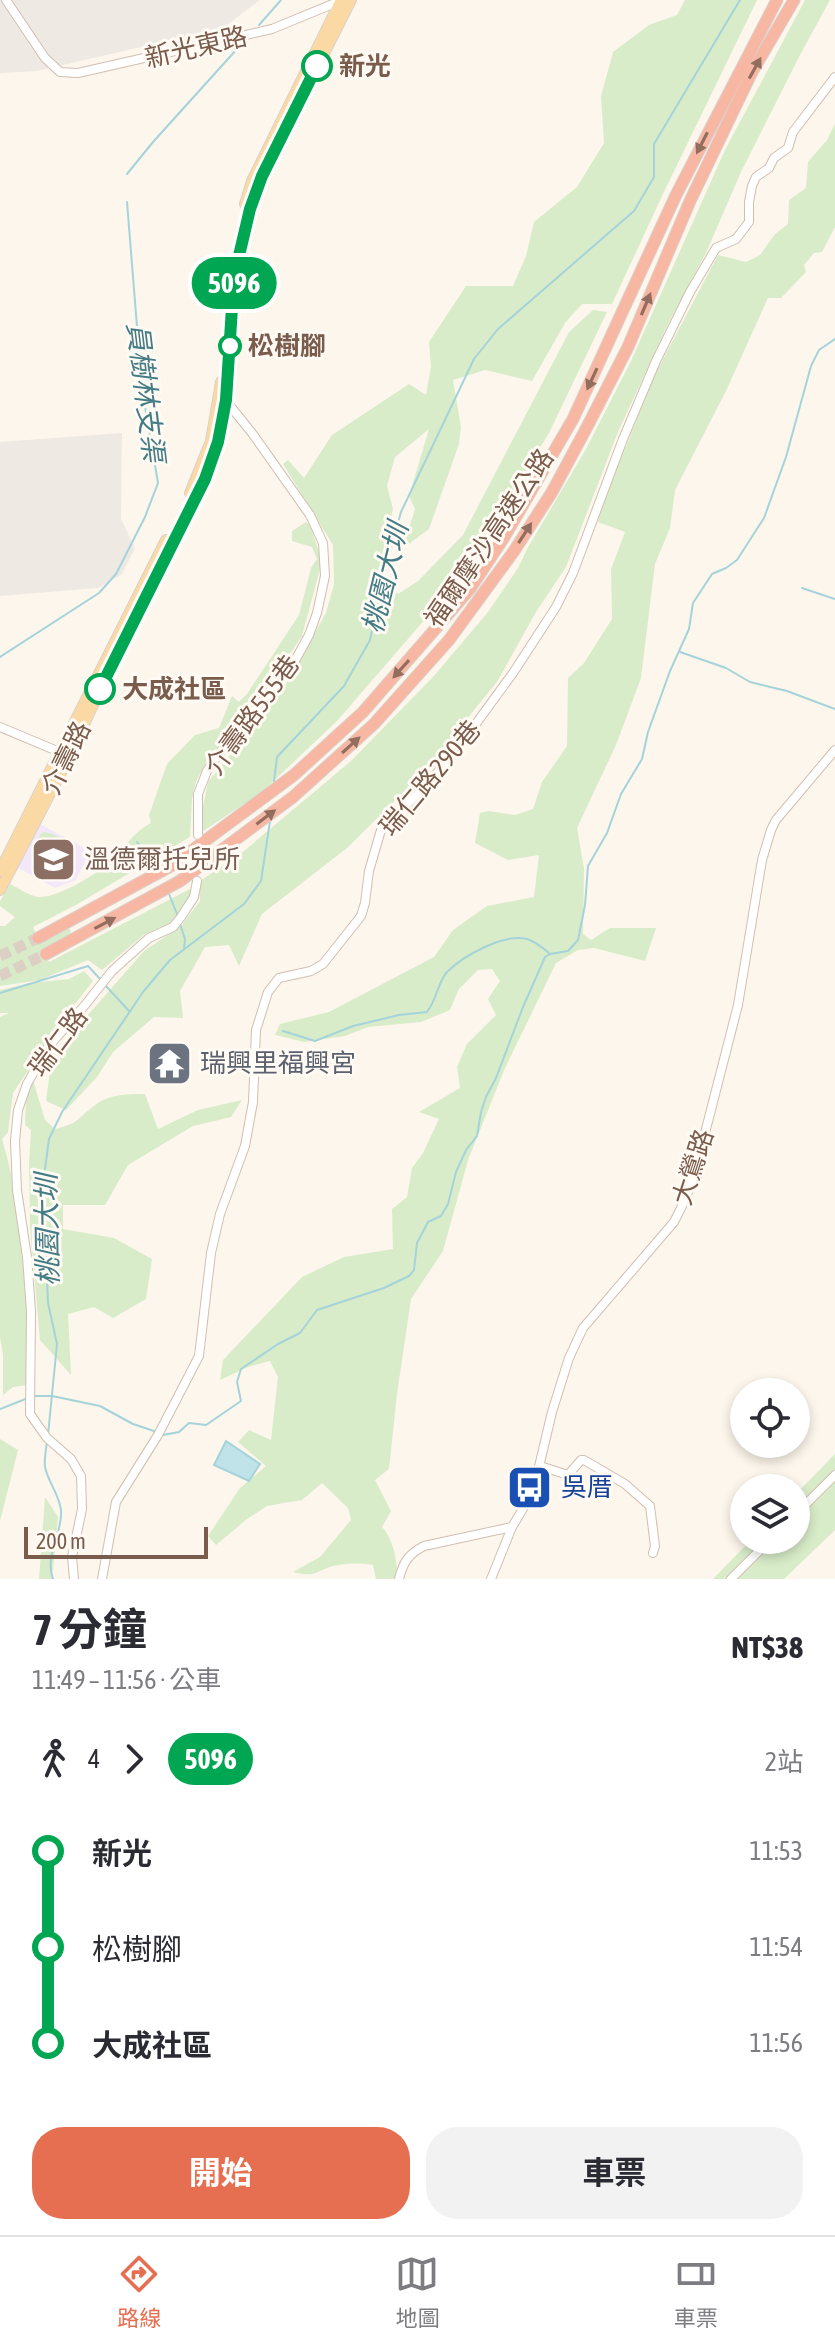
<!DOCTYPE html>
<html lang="zh-TW">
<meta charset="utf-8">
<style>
body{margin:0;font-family:"Asap Condensed","Noto Sans TC",sans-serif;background:#f2f2f3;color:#2b2b33;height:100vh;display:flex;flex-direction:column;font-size:30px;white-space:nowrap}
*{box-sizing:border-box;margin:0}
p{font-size:26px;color:#7c7c81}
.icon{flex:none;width:44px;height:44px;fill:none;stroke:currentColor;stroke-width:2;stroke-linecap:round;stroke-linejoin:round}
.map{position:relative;height:1579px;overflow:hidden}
.side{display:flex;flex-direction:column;background:#fff;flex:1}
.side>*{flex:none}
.badge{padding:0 16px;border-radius:26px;font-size:28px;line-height:52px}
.tools{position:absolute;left:730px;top:1378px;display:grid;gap:16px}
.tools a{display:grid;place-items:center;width:80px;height:80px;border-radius:50%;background:#fff;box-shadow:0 4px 12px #0003;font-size:40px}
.scale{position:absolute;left:24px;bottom:20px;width:184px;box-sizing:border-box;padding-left:8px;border:4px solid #7a5c4d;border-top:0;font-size:22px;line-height:28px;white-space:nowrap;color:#7a5c4d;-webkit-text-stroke:6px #fffaf3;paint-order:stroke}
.map>.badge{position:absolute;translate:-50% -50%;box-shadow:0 0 0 4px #fff}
.legs{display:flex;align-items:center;gap:12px;height:88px;padding:0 32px;font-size:26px}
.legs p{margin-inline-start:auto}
.head{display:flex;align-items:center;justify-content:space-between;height:136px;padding:0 32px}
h1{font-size:44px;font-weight:700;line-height:60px}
.cta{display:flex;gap:16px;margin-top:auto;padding:16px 32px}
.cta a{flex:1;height:92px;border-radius:32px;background:#e76f51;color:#fff;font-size:32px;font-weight:700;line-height:92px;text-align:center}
.cta a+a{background:#f2f2f3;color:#2b2b33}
ul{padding:0 32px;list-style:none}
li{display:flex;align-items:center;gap:28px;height:96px;font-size:30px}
li i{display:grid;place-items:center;width:12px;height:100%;margin:0 10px;background:currentColor}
li i::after{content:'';width:20px;height:20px;margin:-10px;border:6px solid;border-radius:50%;background:#fff}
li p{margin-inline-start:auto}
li:first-child i{background:linear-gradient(#0000 50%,currentColor 0)}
li:last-child i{background:linear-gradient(currentColor 50%,#0000 0)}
.dock{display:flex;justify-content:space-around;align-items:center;height:112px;border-top:2px solid #e1e1e2;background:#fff;font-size:22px;color:#7c7c81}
.dock a{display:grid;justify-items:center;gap:4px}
.dock .current{color:#e76f51}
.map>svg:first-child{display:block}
.industrial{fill:#efe9e4}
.education{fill:#f3e8fa}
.green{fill:#d8ecc9}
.water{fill:#bfe3e8;stroke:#a5d3da;stroke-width:2}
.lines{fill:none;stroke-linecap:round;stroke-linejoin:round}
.stream{stroke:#a5d3da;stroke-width:2}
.highway-tunnel{stroke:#dcd0c4;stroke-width:11;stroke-dasharray:11 5.5;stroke-linecap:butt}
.minor-casing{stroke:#d1beb0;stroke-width:10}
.major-casing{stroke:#dad1cd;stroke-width:12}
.highway-casing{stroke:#dad1cd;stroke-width:13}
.minor{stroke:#fff;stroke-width:8}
.major{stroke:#fbd9a5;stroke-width:10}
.highway{stroke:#f7b7a3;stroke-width:11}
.oneway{fill:#936e5e}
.line-1-casing{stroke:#fff;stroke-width:18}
.line-1{stroke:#00a651;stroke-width:12}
.stop-1-dot{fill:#fff;stroke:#00a651;stroke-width:4}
.labels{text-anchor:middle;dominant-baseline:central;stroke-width:6;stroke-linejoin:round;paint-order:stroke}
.street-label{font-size:26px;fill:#7a5c4d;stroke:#fffaf3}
.stop-label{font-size:26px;font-weight:bold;fill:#7a5c4d;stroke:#fffaf3;text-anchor:start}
.education-label{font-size:26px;fill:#785e54;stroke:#fffaf3;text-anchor:start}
.worship-label{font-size:26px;fill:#5b616d;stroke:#fffaf3;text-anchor:start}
.transit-label{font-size:26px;fill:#164399;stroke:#fffaf3;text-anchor:start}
.water-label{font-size:28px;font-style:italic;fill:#437c86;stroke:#fffaf3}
</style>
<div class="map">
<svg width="835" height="1579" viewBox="0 0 835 1579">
<rect width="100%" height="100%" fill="#fdf6ec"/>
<!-- industrial -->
<g class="industrial">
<path d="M 0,0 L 260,0 L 223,28 L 37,71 L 0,73 Z"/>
<path d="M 122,433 L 121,519 L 135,548 L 122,574 L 98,588 L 0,596 L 0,442 Z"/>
</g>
<!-- education -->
<path class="education" d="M 38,823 L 90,851 L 76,880 L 55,888 L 15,866 Z"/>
<!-- green -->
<g class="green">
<path d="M 685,0 L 757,0 L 663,194 L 612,304 L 582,304 L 565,323 L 532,381 L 485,370 L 453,380 L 461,427 L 459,444 L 429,529 L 395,554 L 405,541 L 415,509 L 409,496 L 429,429 L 395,457 L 387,486 L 393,509 L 382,557 L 385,576 L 398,594 L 418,581 L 463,535 L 569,332 L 593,310 L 607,312 L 549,433 L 480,544 L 426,618 L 338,720 L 263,791 L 202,832 L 201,816 L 208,782 L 281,693 L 326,613 L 334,584 L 333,545 L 283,464 L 288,460 L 304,478 L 332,435 L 409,384 L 426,395 L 431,367 L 429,342 L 466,286 L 513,286 L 526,256 L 534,222 L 577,187 L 604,143 L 601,96 L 613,52 L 649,25 L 677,15 Z"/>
<path d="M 805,0 L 830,0 L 800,55 L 741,172 L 706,253 L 668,324 L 618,432 L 566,567 L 536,612 L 497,682 L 422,774 L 347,848 L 262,914 L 239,966 L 229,945 L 205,947 L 180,991 L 183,1018 L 154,1017 L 113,1052 L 97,1077 L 66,1110 L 46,1101 L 52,1056 L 144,951 L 181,926 L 200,901 L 200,883 L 203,879 L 244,851 L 351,761 L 433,677 L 488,612 L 518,568 L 527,549 L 586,449 L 631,361 L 725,150 Z"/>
<path d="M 835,124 L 835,227 L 822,252 L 814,253 L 804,265 L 806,272 L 781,298 L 768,298 L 726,391 L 675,490 L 670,528 L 655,564 L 641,678 L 616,745 L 577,828 L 584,868 L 583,934 L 591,940 L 610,928 L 656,928 L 645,961 L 594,948 L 578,950 L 556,963 L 505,1068 L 468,1160 L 443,1251 L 411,1299 L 397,1394 L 389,1469 L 375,1480 L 391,1511 L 382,1527 C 393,1538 399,1564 396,1579 L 376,1579 L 373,1565 C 362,1563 350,1563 339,1565 C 317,1568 319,1579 293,1572 L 320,1557 L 351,1520 L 348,1508 L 322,1483 L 302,1500 L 267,1506 L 247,1519 L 216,1545 L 208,1536 L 240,1488 L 266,1466 L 238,1442 L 249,1430 L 271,1440 L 278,1377 L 270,1361 L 248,1367 L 220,1380 L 223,1360 L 302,1277 L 344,1257 L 393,1249 L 392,1209 L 407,1197 L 412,1168 L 423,1153 L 439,1119 L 419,1112 L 460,1088 L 457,1067 L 467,1044 L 496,1015 L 488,999 L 500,981 L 492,969 L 478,970 L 459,989 L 450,1010 L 421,1022 L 368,1027 L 345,1036 L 304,1042 L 275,1035 L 280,1024 L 329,1012 L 434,957 L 453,930 L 487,906 L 534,897 L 539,855 L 508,860 L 475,843 L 480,813 L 488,811 L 515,815 L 533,809 L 542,782 L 567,746 L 568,678 L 584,663 L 612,619 L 611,569 L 625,532 L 598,522 L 602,501 L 628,442 L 652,380 L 718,255 L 746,262 L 760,255 L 775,234 L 788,224 L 789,200 L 806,188 L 808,162 L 827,140 Z"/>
<path d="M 306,522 L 310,525 L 320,555 L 320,569 L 302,636 L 279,670 L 211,755 L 196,781 L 192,799 L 190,837 L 76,905 L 33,927 L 39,941 L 67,928 L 71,930 L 70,934 L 43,950 L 49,962 L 190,889 L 191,897 L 174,922 L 145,934 L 102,970 L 88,960 L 40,980 L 0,986 L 0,926 L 5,926 L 15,917 L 0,906 L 0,901 L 10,884 C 18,888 30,896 38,897 C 56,899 99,873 111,861 C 126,847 133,832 151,823 L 149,815 L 167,764 L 195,735 L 219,728 L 232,696 L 239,702 L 247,694 L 299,615 L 311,568 L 317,559 L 312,547 L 292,541 L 292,531 Z"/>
<path d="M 43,832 C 54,833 68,840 71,850 L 69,857 L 73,859 L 71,864 L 32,845 Z"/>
<path d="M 84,971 L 93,981 L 57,1027 L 13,1093 L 8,1132 L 2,1139 C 26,1220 28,1301 27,1385 L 13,1387 L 3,1395 L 3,1355 L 0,1337 L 0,1017 L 9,1013 L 0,1013 L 0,990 L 30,983 L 69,979 Z"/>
<path d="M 33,1080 L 45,1120 L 55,1129 C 80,1123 75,1120 94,1106 C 108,1094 127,1094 145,1094 L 158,1129 L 198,1110 L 242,1100 L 231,1117 L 193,1126 L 128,1165 L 105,1205 L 63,1205 L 63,1229 L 114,1238 L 152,1259 L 146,1299 L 113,1318 L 94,1307 L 68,1314 L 71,1375 L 40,1340 L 30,1227 L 29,1164 L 31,1130 L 25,1125 L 26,1098 Z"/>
<path d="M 0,1439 L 18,1450 L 0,1521 Z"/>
<path d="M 835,1454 L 835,1530 L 784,1579 L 713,1579 L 751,1540 L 796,1540 L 796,1494 Z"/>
<path d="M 45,1497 L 58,1517 L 52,1579 L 39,1579 Z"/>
</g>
<!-- water -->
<path class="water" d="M 226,1441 L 260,1464 L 249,1481 L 214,1465 Z"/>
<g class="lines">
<!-- stream -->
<g class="stream">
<path d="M 259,25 L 281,0"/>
<path d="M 127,174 L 153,142 L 246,39"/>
<path d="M 802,588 L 835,599"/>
<path d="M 680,652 L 726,668 L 750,682 L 787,691 L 835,709"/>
<path d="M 0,657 L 99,593 L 116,574 L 145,517 L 158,483 L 142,389 L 127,202"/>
<path d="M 274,782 L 277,757 L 344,686 L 370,640 L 387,563 L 401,512 L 474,359 L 498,329 L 634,211 L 654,177 L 654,144 L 740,0"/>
<path d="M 137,842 L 155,867"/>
<path d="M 169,894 L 177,914"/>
<path d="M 180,924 L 185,939 L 184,949"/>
<path d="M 105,985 L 130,1012"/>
<path d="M 0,993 L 88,966 L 101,980"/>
<path d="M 283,1031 L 315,1041 L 353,1026 L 399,1015 L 427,1012 C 437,999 438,982 447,972 C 463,956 504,933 527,939 C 536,942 542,947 549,953"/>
<path d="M 35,1396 L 52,1396 L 100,1406 L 133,1424 L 157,1432"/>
<path d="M 0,1409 L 28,1398"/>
<path d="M 48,1435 L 57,1344 L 48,1303 L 43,1184 L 49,1139 L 62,1112 L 143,992 L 170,960 L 244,904 L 261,881 L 270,821"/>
<path d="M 163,1435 L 179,1432 L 189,1423 L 206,1425 L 241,1401 L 237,1382 L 241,1369 L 278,1344 L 300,1333 L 317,1310 L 384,1288 L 409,1276 L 414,1270 L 417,1243 L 428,1222 L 441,1216 L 448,1204 L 456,1172 L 466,1150 L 477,1136 L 481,1112 L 486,1097 L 496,1078 L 523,1007 L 545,957 L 550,954 L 568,951 L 578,940 L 585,905 L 588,866 L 607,833 L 621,794 L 642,759 L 648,732 L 670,671 L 689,629 L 693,603 L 712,574 L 726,568 L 737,560 L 764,518 L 786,457 L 811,366 L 819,350 L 835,339"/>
<path d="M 47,1442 C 46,1450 44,1459 45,1467 C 48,1482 59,1494 61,1510 C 63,1533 44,1556 53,1579"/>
</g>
<!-- highway-tunnel -->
<g class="highway-tunnel">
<path d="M 0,956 L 38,938"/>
<path d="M 0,976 L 46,954"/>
</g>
<defs>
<g id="minor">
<path d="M 6,0 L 45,58 L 60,72 L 78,73 L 272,29 L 340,1 L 343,3"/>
<path d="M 0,727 L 62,753"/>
<path d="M 198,835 L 198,794 L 207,771 L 228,741 L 292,666 L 309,635 L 317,613 L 325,576 L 323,543 L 310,515 L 252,433 L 223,397"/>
<path d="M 540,1466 L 568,1475 L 581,1460 L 584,1460 L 625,1484 L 650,1506 L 655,1546 L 653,1553"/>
<path d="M 796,1514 L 835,1475"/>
<path d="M 74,1579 L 72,1557 L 82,1509 L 81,1476 L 71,1459 L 47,1438 L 30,1414 L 31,1311 L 27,1257 L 17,1190 L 15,1141 L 18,1110 L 27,1084 L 48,1047 L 85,1005 L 112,971 L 149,938 L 173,927 L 181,917 L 194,897 L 197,881"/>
<path d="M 102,1579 L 116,1502 L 158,1435 L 199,1356 L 211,1253 L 220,1214 L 245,1146 L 253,1102 L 256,1030 L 268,992 L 279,978 L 311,971 L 323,964 L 361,916 L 365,903 L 369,871 L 381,830 L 427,785 L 464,740 L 513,673 L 556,607 L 573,573 L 623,439 L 656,361 L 690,292 L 716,248 L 736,239 L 749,222 L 749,202 L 752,186 L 756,177 L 769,168 L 774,158 L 788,148 L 793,132 L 835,77"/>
<path d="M 399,1579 C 403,1563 408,1554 424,1546 L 512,1527 L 533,1492 L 552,1412 L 569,1358 L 583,1328 L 674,1222 L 686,1198 L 696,1168 L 738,1005 L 762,860 L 771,830 L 776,820 L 835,750"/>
<path d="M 491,1579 L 512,1527"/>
<path d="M 731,1579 L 770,1540"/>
</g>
<g id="major">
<path d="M 245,204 L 252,181 L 341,0"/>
<path d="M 190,493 L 211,441 L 221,382"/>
<path d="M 0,871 L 166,540"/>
<path d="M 0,890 L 69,757 L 103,683 L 205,479 L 218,442 L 226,400 L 234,277 L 250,209 L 262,176 L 351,0"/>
</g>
<g id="highway">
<path d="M 38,938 L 171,866 L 294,775 L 363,712 L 470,589 L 503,539 L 573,419 L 676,195 L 777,0"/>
<path d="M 46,954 L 180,881 L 293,797 L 374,724 L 449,640 L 514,551 L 552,492 L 587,427 L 628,347 L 690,201 L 752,72 L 794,0"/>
</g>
</defs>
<!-- minor casing -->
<use href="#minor" class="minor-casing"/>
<!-- major casing -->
<use href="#major" class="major-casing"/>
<!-- highway casing -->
<use href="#highway" class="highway-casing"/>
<!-- minor -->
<use href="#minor" class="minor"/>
<!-- major -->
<use href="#major" class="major"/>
<!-- highway -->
<use href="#highway" class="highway"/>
</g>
<!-- one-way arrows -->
<defs><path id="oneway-solid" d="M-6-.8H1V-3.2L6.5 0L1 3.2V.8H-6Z" transform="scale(2)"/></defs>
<g class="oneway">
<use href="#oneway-solid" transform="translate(755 68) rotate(-61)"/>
<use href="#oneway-solid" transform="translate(702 143) rotate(117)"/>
<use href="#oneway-solid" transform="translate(646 304) rotate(-67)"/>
<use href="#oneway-solid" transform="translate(592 379) rotate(115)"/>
<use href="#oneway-solid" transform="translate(525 533) rotate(-57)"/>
<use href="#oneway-solid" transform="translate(401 669) rotate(132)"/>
<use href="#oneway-solid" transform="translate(351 745) rotate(-42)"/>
<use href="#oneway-solid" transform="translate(266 817) rotate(-37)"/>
<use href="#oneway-solid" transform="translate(105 923) rotate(-28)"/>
</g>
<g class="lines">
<defs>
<path id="line-1" d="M 100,689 L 205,479 L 218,442 L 226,400 L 234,277 L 250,209 L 262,176 L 317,66"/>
</defs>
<!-- line-1 casing -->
<use href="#line-1" class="line-1-casing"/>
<!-- line-1 -->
<use href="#line-1" class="line-1"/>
</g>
<!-- icons -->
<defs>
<symbol id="school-square" viewBox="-11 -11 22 22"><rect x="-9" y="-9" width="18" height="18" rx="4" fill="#8d6e63" stroke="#fffaf3"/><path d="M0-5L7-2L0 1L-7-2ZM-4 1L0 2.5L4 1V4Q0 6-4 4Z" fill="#fff"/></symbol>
<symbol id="temple-square" viewBox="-11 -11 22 22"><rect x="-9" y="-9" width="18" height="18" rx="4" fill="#6b7280" stroke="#fffaf3"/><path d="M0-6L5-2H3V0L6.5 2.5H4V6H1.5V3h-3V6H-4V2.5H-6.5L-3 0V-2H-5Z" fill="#fff"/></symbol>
<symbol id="bus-square" viewBox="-11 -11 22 22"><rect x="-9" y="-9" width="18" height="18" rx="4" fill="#1a4fb4" stroke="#fffaf3"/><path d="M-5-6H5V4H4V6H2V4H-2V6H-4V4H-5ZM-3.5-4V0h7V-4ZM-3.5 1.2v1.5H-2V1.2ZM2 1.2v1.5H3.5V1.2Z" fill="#fff"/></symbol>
</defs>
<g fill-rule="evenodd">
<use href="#school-square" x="28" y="834" width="51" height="51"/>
<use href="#temple-square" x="144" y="1038" width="51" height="51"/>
<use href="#bus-square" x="504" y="1462" width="51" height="51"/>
</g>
<!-- markers -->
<g class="stop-1-dot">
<circle cx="317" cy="66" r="14"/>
<circle cx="230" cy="346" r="10"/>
<circle cx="100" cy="689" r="14"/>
</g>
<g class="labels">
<!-- street labels -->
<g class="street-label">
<text transform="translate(196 47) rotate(-13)">新光東路</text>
<text transform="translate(489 538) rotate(-56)">福爾摩沙高速公路</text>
<text transform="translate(252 715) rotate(-54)">介壽路555巷</text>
<text transform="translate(66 758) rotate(-64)">介壽路</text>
<text transform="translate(430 778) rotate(-50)">瑞仁路290巷</text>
<text transform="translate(58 1042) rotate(-53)">瑞仁路</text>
<text transform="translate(693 1167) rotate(-72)">大鶯路</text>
</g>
<!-- stop labels -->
<g class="stop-label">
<text x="339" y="66">新光</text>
<text x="248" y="346">松樹腳</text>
<text x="122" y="689">大成社區</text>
</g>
<!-- education labels -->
<g class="education-label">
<text x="84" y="859">溫德爾托兒所</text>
</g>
<!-- worship labels -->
<g class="worship-label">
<text x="200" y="1063">瑞興里福興宮</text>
</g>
<!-- transit labels -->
<g class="transit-label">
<text x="561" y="1487">吳厝</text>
</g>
<!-- water labels -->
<g class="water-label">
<text transform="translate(146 392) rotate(83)">員樹林支渠</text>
<text transform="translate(385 578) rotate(-76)">桃園大圳</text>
<text transform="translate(47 1230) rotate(-91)">桃園大圳</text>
</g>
</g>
</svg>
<div class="tools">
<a><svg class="icon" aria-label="locate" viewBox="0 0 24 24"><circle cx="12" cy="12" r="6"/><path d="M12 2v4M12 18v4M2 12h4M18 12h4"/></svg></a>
<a><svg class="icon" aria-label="layers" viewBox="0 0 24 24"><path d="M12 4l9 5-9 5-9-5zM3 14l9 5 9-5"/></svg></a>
</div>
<div class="scale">200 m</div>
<b class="badge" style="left:234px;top:283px;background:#00a651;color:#fff">5096</b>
</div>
<section class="side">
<div class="head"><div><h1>7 分鐘</h1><p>11:49 – 11:56 · 公車</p></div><b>NT$38</b></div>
<div class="legs"><svg class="icon" aria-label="walk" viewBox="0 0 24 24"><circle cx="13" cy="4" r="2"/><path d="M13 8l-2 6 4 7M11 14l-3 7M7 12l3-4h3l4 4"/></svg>4<svg class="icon" aria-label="forward" viewBox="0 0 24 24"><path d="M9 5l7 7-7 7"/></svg><b class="badge" style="background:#00a651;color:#fff">5096</b><p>2站</p></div>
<ul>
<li><i style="color:#00a651"></i><b>新光</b><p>11:53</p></li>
<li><i style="color:#00a651"></i><span>松樹腳</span><p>11:54</p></li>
<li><i style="color:#00a651"></i><b>大成社區</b><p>11:56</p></li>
</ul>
<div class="cta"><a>開始</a><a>車票</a></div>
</section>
<nav class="dock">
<a class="current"><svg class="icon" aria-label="directions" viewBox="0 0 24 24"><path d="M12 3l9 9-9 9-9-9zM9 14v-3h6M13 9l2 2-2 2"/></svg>路線</a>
<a><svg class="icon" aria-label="map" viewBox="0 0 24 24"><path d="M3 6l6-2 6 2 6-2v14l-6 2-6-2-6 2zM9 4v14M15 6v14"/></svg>地圖</a>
<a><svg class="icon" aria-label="tickets" viewBox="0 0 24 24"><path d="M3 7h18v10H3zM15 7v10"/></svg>車票</a>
</nav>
